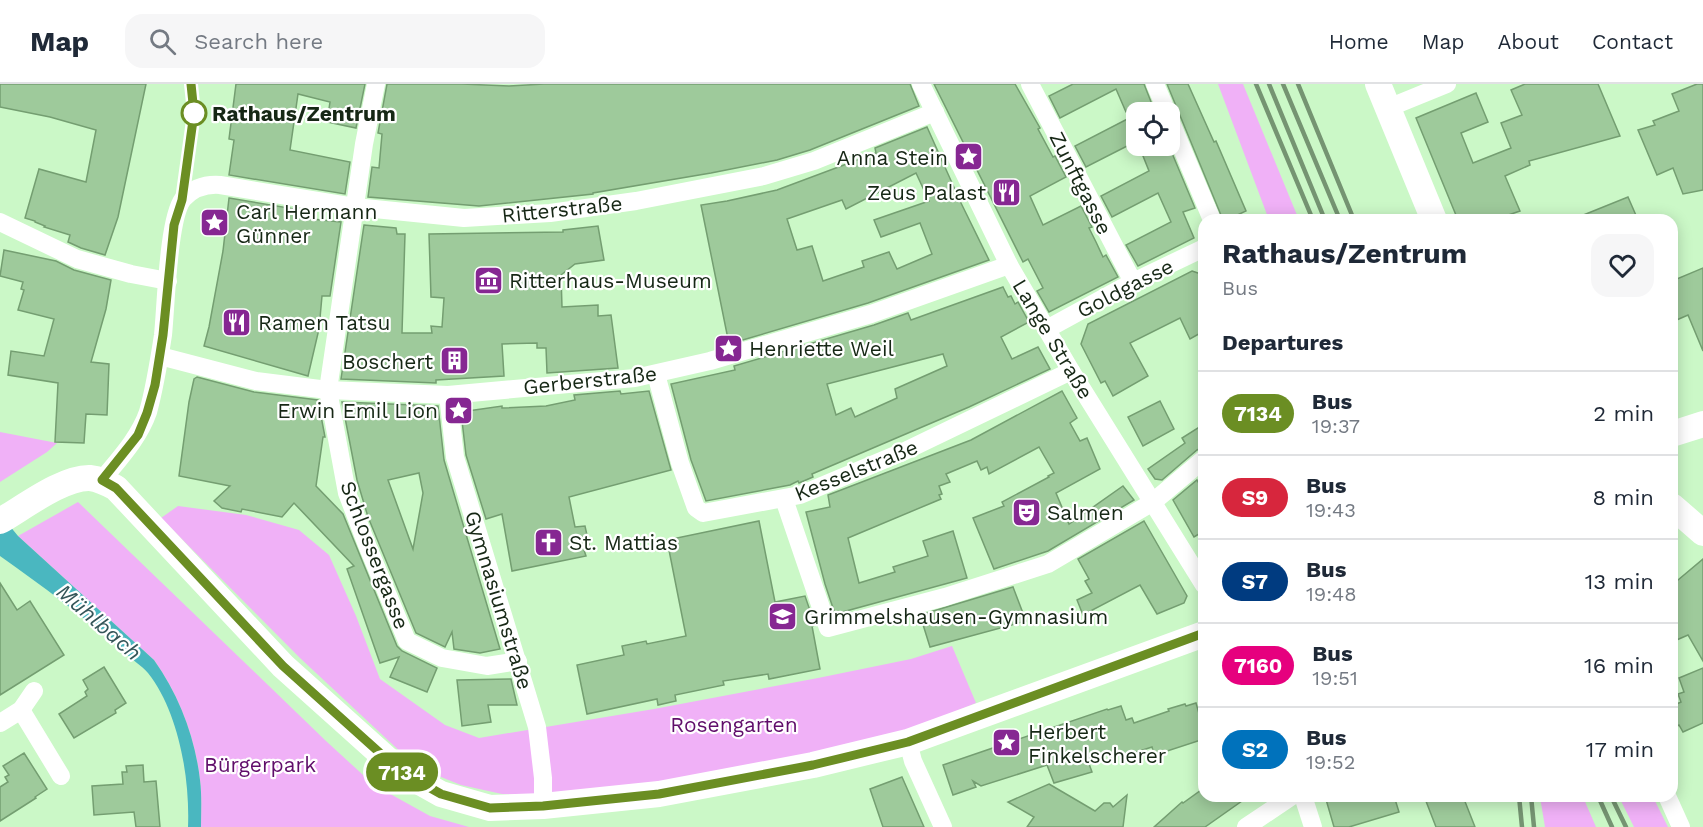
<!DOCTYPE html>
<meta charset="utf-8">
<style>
body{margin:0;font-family:"Work Sans",sans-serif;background:#f6f6f7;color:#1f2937;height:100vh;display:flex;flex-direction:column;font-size:22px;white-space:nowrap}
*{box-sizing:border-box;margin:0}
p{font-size:20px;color:#747a83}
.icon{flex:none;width:33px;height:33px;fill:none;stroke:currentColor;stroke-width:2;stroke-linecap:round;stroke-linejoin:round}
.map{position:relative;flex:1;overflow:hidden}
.details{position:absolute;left:1198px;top:130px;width:480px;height:588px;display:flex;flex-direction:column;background:#fff;border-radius:18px;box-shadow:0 3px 15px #0003}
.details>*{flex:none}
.badge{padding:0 12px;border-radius:20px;font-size:21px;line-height:39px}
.controls{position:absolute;left:1126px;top:18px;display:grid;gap:12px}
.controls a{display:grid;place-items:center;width:54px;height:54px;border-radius:12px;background:#fff;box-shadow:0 3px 15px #0003;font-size:30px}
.map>.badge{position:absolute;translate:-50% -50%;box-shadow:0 0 0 3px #fff}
h2{padding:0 24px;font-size:22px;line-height:54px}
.round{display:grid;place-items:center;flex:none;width:63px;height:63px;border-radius:18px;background:#f6f6f7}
.head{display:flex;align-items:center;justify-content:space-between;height:102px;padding:0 24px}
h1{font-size:28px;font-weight:700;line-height:45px}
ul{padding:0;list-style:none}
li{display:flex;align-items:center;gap:18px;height:84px;padding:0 24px;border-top:2px solid #e0e1e3}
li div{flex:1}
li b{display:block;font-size:22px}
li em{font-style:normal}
li .badge{min-width:66px;font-weight:700;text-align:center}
header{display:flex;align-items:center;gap:36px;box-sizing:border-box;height:84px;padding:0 30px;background:#fff;border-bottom:2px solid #e0e1e3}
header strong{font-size:28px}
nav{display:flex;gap:33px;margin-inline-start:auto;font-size:21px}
.search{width:420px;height:54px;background:#f6f6f7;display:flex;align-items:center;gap:15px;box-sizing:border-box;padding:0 21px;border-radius:18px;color:#747a83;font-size:22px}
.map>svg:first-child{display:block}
.green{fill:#f0b1f7}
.water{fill:#4ab7c0}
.building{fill:#9eca9b;stroke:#749e71;stroke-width:1.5;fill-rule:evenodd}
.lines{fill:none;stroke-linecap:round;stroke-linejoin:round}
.street{stroke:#fff;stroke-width:18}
.secondary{stroke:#fff;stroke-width:26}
.rail{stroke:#759472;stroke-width:4.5}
.line-casing{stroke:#fff;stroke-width:14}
.line{stroke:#6b8e23;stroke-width:9}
.stop-dot{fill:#fff;stroke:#6b8e23;stroke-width:3}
.labels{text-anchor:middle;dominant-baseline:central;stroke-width:4.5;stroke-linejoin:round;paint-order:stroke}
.stop-label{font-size:21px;font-weight:bold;fill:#162715;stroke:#fff;text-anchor:start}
.poi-label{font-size:21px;fill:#162715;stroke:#fff;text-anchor:start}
.street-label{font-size:21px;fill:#162715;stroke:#fff}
.park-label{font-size:21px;fill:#600d6a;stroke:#fff}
.water-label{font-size:22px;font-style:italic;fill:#355659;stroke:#fff}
</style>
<header>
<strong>Map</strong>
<div class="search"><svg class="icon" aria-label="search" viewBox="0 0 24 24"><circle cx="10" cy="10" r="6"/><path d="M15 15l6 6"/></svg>Search here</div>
<nav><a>Home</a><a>Map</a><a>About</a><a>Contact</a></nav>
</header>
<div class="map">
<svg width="1703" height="743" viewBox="0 0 1703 743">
<rect width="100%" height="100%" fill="#cbf8c7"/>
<!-- green -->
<g class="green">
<path d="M 1218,0 L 1243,0 L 1299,136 L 1269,136 Z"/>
<path d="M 0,348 L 57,359 L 47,368 L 0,398 Z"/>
<path d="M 78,418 L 326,657 L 374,701 L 430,732 L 469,743 L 201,743 C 201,728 202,712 200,696 C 195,653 179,611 154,576 L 18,452 Z"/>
<path d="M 178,422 L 246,431 L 299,446 L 329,471 L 356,532 L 380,595 L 445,641 L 479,654 L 654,625 L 818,594 L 911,575 L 952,562 L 976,619 L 903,649 L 663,701 L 546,712 L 502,710 L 461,701 L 436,691 L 406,673 L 300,574 L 161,434 Z"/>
<path d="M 1540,713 L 1583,713 L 1596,743 L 1545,743 Z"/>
<path d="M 1619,713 L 1653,713 L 1668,743 L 1634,743 Z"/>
</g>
<!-- water -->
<path class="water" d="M 0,430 L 18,452 L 154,576 C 179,611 195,653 200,696 C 202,712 201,728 201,743 L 188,743 C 190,695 179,628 148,589 C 141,581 131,575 124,568 C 85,533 42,502 0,472 Z"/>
<!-- building -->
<g class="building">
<path d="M 0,0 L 146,0 L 118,133 L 105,171 L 81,164 L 68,158 L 70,151 L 44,143 L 45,142 L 35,138 L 35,137 L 25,134 L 39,85 L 86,98 L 96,46 L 50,33 L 0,23 Z"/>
<path d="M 236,0 L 365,0 L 356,44 L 327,38 L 330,18 L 298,10 L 290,66 L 350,78 L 345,110 L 229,91 L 234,56 L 229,55 Z"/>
<path d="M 387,0 L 462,0 L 509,2 L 544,0 L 910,0 L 919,22 L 810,66 L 777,76 L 711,89 L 593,109 L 593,110 L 479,122 L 368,113 L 372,83 L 379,84 L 382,50 L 378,49 Z"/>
<path d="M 934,0 L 1015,0 L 1040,44 L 1038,45 L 1053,73 L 1055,72 L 1066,93 L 1030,112 L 1043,141 L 1081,122 L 1092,143 L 1089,144 L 1096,158 L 1103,173 L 1106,171 L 1118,193 L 1049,228 L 1037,207 L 1043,204 L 1028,175 L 1023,178 Z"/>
<path d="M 1073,0 L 1144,0 L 1155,28 L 1126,28 L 1116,5 L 1060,34 L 1049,12 Z"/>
<path d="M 1167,0 L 1188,0 L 1214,58 L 1216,57 L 1246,127 L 1227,136 L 1223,136 Z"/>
<path d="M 1525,0 L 1598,0 L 1620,52 L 1529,77 L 1530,81 L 1505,92 L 1520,127 L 1494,136 L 1458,136 L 1416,34 L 1476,9 L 1488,38 L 1461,49 L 1473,79 L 1511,64 L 1501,39 L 1522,31 L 1511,6 Z"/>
<path d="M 1697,0 L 1703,0 L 1703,106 L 1683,110 L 1673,84 L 1657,91 L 1638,46 L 1655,41 L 1653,37 L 1679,27 L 1672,10 Z"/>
<path d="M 1137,30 L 1137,57 L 1086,83 L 1075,62 Z"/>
<path d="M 927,43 L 961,119 L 989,176 L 868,219 L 729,260 L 701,121 L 727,117 L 777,106 L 876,69 L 875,64 ZM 916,89 L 929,117 L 874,136 L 881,153 L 920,139 L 932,170 L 897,185 L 889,168 L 862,177 L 864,183 L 823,197 L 812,162 L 797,166 L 787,135 L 842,116 L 846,125 Z"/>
<path d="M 1139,62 L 1169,62 L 1195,124 L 1183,128 L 1194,154 L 1138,182 L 1126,161 L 1171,138 L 1158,109 L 1112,133 L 1101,112 L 1149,87 Z"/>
<path d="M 1628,113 L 1638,136 L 1571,136 Z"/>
<path d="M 229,114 L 313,128 L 312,135 L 341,138 L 330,212 L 322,212 L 319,245 L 308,292 L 204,262 L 209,243 L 223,167 Z"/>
<path d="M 364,141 L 396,144 L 397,150 L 405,150 L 402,249 L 432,249 L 431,242 L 442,243 L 444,214 L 431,213 L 429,150 L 563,148 L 563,146 L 598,142 L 604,176 L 575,180 L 561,191 L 562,223 L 598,221 L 598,232 L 611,231 L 618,284 L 547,289 L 546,264 L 537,264 L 537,259 L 502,260 L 504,292 L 436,296 L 436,299 L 341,295 Z"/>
<path d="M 4,166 L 56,177 L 74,186 L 111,196 L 106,225 L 91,278 L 109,280 L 107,331 L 86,330 L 84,359 L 55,358 L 58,299 L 8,291 L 11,267 L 44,272 L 54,235 L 18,226 L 24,206 L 21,205 L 23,198 L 0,192 Z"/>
<path d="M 1703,184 L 1703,267 L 1688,231 L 1672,238 L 1672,197 Z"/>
<path d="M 1192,187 L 1204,191 L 1204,247 L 1190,255 L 1180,234 L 1130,259 L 1148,292 L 1113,312 L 1105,297 L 1101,299 L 1081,260 L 1088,240 Z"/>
<path d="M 1003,203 L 1008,213 L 1011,212 L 1015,220 L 1018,218 L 1029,238 L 1001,253 L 1012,275 L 1038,263 L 1050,285 L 969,323 L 812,390 L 813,393 L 799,399 L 798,397 L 790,401 L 706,417 L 691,376 L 671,300 L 735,286 L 734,282 L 874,241 L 908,229 L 911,236 ZM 943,270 L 947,282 L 895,305 L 897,314 L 855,333 L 851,324 L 836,331 L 827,300 Z"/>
<path d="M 197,293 L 254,308 L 318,316 L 325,353 L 323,353 L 316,402 L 343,430 L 397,562 L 402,567 L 437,584 L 427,608 L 390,593 L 399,573 L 380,579 L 347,485 L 354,482 L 294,419 L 282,433 L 242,425 L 241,428 L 222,424 L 214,417 L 230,402 L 179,392 L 189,318 L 194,295 Z"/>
<path d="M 620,307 L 621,310 L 649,307 L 671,386 L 569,413 L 575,443 L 585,442 L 590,465 L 584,466 L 586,472 L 512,487 L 502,430 L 486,435 L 466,371 L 461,328 L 502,322 L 502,324 L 546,322 L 575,316 L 574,311 Z"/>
<path d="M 1062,307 L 1077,334 L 1070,339 L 1080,357 L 1087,354 L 1100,385 L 1056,409 L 1069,440 L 1123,402 L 1134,416 L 1048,467 L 994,485 L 973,434 L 1004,422 L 1002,418 L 1049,393 L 1048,392 L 1054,389 L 1039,363 L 989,390 L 987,383 L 981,386 L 977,377 L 946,390 L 950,398 L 939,402 L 942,410 L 939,411 L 941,415 L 848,454 L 859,499 L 895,488 L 893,483 L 928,472 L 923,457 L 953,447 L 967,494 L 835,530 L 825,500 L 806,428 L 830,423 L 828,411 L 971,356 Z"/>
<path d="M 1160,317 L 1174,345 L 1143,362 L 1128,333 Z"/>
<path d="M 342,318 L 438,322 L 444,376 L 500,565 L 480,569 L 454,565 L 452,548 L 445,563 L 416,549 L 368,433 L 357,396 ZM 419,389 L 423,409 L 413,465 L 388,396 Z"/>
<path d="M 1204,340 L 1204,363 L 1197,366 L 1162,396 L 1155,395 L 1148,385 L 1185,359 L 1182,354 Z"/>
<path d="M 1197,396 L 1204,409 L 1204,447 L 1194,453 L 1173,416 Z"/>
<path d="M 759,437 L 775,518 L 805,512 L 815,541 L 812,542 L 820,585 L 769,595 L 768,590 L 723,597 L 724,601 L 675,611 L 676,617 L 658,621 L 657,615 L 587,630 L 577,581 L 624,571 L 622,562 L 646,557 L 647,560 L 686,552 L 667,456 Z"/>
<path d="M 1144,437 L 1187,512 L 1184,519 L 1157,530 L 1140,501 L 1083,531 L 1077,516 L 1092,509 L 1085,497 L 1089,495 L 1078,475 Z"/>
<path d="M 1703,475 L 1703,577 L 1688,551 L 1672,558 L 1672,501 Z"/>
<path d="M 0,499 L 17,526 L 30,517 L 64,571 L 0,611 Z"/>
<path d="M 1013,503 L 1026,537 L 930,563 L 920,531 Z"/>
<path d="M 104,583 L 126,619 L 115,626 L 116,629 L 74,654 L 59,630 L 87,612 L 85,608 L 88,605 L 83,596 Z"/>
<path d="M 1703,584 L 1703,639 L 1683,648 L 1679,641 L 1672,645 L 1672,622 L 1681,618 L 1678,610 L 1684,608 L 1679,594 Z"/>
<path d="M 511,595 L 517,621 L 488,621 L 491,638 L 462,642 L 457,596 Z"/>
<path d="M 1196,619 L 1204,647 L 1204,655 L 1155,671 L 1156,669 L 1154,670 L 1152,663 L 1121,673 L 1119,667 L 1088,677 L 1092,688 L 1054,699 L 1047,681 L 981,702 L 973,697 L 976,703 L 953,711 L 943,681 L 1107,625 L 1108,626 L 1121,622 L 1126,636 L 1132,634 L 1134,639 L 1169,627 L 1168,625 L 1185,620 L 1186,622 Z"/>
<path d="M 24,669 L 47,705 L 35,713 L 36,714 L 0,737 L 0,703 L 8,698 L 5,693 L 9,691 L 3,682 Z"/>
<path d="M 143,681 L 144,698 L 156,697 L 160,743 L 136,743 L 134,728 L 94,731 L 92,702 L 123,700 L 122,688 L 127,688 L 126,682 Z"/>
<path d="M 902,693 L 924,743 L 883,743 L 870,705 Z"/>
<path d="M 1049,700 L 1095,727 L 1104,719 L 1110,719 L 1113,723 L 1127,711 L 1123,743 L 1027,743 L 1034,733 L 1008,718 Z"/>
<path d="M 1204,704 L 1204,712 L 1249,712 L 1205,743 L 1154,743 L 1182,718 L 1183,719 Z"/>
<path d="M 1325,712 L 1394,712 L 1399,728 L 1349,743 L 1334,743 Z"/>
<path d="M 1424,712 L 1458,712 L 1460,717 L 1464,715 L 1475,743 L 1436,743 Z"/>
</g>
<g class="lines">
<!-- street -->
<g class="street">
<path d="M 376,0 L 364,60 L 328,306 L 347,409 L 367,461 L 407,557 L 442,574 L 487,582 L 518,577"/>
<path d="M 921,0 L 1009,181 L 1071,287 L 1204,501"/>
<path d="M 1030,0 L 1133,198"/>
<path d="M 1155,0 L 1167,28"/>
<path d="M 1388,24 L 1447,0"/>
<path d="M 1170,36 L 1212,136"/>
<path d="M 0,138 L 77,175 L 131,190 L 168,197"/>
<path d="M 1047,245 L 1133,198 L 1204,164"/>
<path d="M 160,272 L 256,297 L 328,306 L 448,311 L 635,294 L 710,277 L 871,230 L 1009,181"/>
<path d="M 656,290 L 680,379 L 696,424 L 703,429 L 800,411 L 905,367 L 1071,287"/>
<path d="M 448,311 L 455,373 L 537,643 L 543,694 L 543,722"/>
<path d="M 102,396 C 119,375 139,354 148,328 C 155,303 159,277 163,251 C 166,223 168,134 183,115 C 193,104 206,100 220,101 L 355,123 L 464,134 L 550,129 L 636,117 L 764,92 L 814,77 L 935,28"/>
<path d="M 784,415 L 828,544 L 945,513 L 1048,480 L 1153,418 L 1204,375"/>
<path d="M 21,626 L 61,692"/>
<path d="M 0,639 L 21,626 L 34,607"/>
<path d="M 908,658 L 913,677 L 943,743"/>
<path d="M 1303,712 L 1313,743"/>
<path d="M 1667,712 L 1681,743"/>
<path d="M 1246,743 L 1292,712"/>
</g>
<!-- secondary -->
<g class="secondary">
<path d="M 1378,0 L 1434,136"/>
<path d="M 1672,350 L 1703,340"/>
<path d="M 1672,422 L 1703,449"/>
<path d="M 0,437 C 23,424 63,393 90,394 C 100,395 107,399 116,404 L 283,582 L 400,687 L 441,710 L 490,724 L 543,722 L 659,710 L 813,681 L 908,658 L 1204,550"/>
</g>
<!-- rail -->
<g class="rail">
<path d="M 1256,0 L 1313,136"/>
<path d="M 1269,0 L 1325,136"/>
<path d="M 1283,0 L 1340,136"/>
<path d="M 1298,0 L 1354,136"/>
<path d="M 1519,712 L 1522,743"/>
<path d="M 1531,712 L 1534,743"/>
<path d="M 1598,712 L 1612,743"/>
<path d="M 1611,712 L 1626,743"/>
</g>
</g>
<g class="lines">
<defs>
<path id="line" d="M 191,0 L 194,29 L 182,116 L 174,141 L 163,251 L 155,301 L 147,329 L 138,351 L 102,396 L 116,404 L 283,582 L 400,687 L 441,710 L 490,724 L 543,722 L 659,710 L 813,681 L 908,658 L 1204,549"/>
</defs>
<!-- line casing -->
<use href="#line" class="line-casing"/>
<!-- line -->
<use href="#line" class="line"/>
</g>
<!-- icons -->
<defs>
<symbol id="sight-square" viewBox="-11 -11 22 22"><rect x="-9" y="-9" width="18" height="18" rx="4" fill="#862792" stroke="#fff"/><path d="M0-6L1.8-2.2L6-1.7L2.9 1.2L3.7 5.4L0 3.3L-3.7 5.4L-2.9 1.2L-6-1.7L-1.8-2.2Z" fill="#fff"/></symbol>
<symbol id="restaurant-square" viewBox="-11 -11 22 22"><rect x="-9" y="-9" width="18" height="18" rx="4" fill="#862792" stroke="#fff"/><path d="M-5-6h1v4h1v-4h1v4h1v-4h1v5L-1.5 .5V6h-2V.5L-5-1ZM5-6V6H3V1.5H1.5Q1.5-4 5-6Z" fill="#fff"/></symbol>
<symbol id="museum-square" viewBox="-11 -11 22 22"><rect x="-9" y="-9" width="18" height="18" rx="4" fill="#862792" stroke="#fff"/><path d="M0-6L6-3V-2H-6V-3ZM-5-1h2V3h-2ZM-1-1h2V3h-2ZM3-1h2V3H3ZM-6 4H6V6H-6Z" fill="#fff"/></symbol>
<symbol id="building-square" viewBox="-11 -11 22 22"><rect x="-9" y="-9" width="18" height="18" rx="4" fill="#862792" stroke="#fff"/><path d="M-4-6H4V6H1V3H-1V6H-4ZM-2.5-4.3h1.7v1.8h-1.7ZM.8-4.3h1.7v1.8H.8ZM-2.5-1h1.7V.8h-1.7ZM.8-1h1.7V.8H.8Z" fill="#fff"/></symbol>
<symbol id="theatre-square" viewBox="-11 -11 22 22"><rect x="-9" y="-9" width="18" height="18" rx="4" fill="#862792" stroke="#fff"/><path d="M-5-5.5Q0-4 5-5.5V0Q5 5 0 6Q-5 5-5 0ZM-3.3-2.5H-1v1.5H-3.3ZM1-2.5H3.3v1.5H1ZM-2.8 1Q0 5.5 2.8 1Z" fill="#fff"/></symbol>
<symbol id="church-square" viewBox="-11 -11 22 22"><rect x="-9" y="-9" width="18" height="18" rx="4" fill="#862792" stroke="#fff"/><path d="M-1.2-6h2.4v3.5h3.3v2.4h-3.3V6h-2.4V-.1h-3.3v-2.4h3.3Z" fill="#fff"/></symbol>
<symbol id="school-square" viewBox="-11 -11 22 22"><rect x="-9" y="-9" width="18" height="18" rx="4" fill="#862792" stroke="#fff"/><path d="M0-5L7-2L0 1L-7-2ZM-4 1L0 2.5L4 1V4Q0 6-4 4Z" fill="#fff"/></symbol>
</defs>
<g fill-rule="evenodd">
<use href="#sight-square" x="952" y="56" width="33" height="33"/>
<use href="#restaurant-square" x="990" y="92" width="33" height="33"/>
<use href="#sight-square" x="198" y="122" width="33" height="33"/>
<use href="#museum-square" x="472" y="180" width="33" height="33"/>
<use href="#restaurant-square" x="220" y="222" width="33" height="33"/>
<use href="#sight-square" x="712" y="248" width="33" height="33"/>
<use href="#building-square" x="438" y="260" width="33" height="33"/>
<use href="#sight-square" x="442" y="310" width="33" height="33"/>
<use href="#theatre-square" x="1010" y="412" width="33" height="33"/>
<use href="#church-square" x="532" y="442" width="33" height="33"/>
<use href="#school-square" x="766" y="516" width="33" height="33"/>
<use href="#sight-square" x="990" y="642" width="33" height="33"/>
</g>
<!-- markers -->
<circle class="stop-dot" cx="194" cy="29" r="12"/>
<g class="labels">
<!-- stop labels -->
<g class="stop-label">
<text x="212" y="29">Rathaus/Zentrum</text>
</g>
<!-- poi labels -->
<g class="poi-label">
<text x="948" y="73" text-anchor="end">Anna Stein</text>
<text x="986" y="108" text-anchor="end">Zeus Palast</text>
<text x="236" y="127">Carl Hermann<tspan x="236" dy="24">Günner</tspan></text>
<text x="509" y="196">Ritterhaus-Museum</text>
<text x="258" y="238">Ramen Tatsu</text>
<text x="749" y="264">Henriette Weil</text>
<text x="433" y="277" text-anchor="end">Boschert</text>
<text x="438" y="326" text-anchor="end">Erwin Emil Lion</text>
<text x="1047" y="428">Salmen</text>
<text x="569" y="458">St. Mattias</text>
<text x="804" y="532">Grimmelshausen-Gymnasium</text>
<text x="1028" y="647">Herbert<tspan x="1028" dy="24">Finkelscherer</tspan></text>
</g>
<!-- street labels -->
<g class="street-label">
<text transform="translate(1081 99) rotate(63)">Zunftgasse</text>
<text transform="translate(562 125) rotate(-6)">Ritterstraße</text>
<text transform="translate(1125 204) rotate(-27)">Goldgasse</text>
<text transform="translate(1053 255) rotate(59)">Lange Straße</text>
<text transform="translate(590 296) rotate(-6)">Gerberstraße</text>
<text transform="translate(856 386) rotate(-22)">Kesselstraße</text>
<text transform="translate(375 471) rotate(69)">Schlossergasse</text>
<text transform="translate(499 516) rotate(73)">Gymnasiumstraße</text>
</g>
<!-- park labels -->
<g class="park-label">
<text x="734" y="640">Rosengarten</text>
<text x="260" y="680">Bürgerpark</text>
</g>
<!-- water labels -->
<g class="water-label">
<text transform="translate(99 538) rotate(41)">Mühlbach</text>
</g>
</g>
</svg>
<div class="controls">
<a><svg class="icon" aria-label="locate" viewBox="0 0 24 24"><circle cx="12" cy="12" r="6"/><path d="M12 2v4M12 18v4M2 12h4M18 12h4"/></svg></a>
</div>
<b class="badge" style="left:402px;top:688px;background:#6b8e23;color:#fff">7134</b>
<section class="details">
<div class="head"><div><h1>Rathaus/Zentrum</h1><p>Bus</p></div><a class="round"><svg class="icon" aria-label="heart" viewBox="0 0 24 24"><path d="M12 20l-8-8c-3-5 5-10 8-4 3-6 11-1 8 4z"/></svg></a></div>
<h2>Departures</h2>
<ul>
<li><span class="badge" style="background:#6b8e23;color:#fff">7134</span><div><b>Bus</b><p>19:37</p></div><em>2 min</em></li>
<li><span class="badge" style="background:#d7263d;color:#fff">S9</span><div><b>Bus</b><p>19:43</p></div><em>8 min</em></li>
<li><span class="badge" style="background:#003b80;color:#fff">S7</span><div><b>Bus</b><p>19:48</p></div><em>13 min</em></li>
<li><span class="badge" style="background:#e6007e;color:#fff">7160</span><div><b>Bus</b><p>19:51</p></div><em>16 min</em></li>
<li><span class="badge" style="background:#0072bc;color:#fff">S2</span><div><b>Bus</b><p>19:52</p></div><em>17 min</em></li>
</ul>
</section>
</div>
